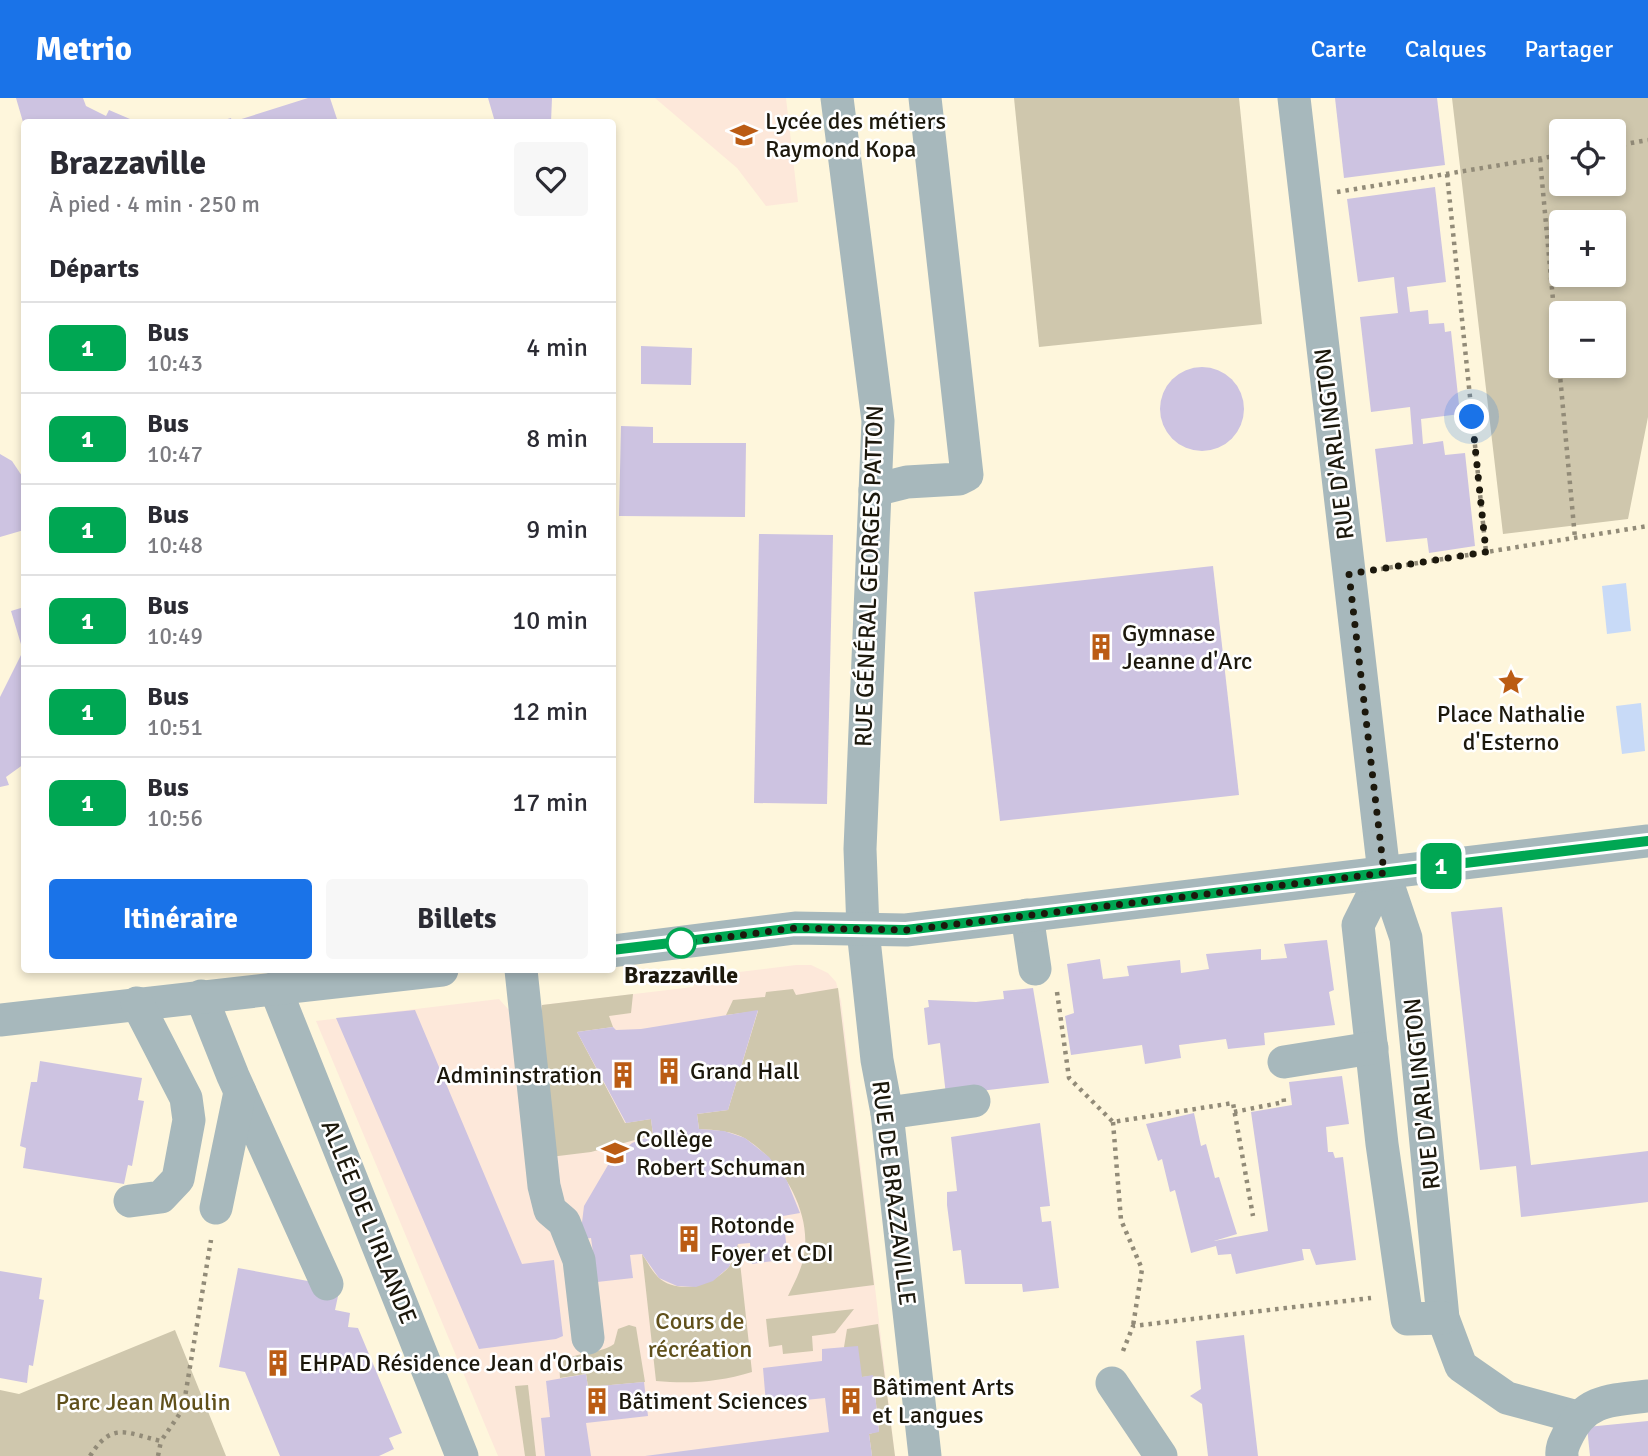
<!DOCTYPE html>
<html lang="fr">
<meta charset="utf-8">
<style>
body{margin:0;font-family:Signika,sans-serif;background:#f7f7f7;color:#2b2b33;height:100vh;display:flex;flex-direction:column;font-size:26px;white-space:nowrap}
*{box-sizing:border-box;margin:0}
p{font-size:23px;color:#7c7c81}
.icon{flex:none;width:38px;height:38px;fill:none;stroke:currentColor;stroke-width:2;stroke-linecap:round;stroke-linejoin:round}
.map{position:relative;flex:1;overflow:hidden}
.side{position:absolute;left:21px;top:21px;width:595px;height:854px;display:flex;flex-direction:column;background:#fff;border-radius:7px;box-shadow:0 4px 10px #0003}
.side>*{flex:none}
.badge{padding:0 14px;border-radius:10px;font-size:24px;line-height:46px}
.fabs{position:absolute;left:1549px;top:21px;display:grid;gap:14px}
.fabs a{display:grid;place-items:center;width:77px;height:77px;border-radius:7px;background:#fff;box-shadow:0 4px 10px #0003;font-size:35px}
.you{position:absolute;width:35px;height:35px;margin:-18px;border:5px solid #fff;border-radius:50%;background:#1a73e8;box-shadow:0 0 0 10px #1a73e833}
.map>.badge{position:absolute;translate:-50% -50%;box-shadow:0 0 0 4px #fff}
h2{padding:0 28px;font-size:26px;line-height:63px}
.round{display:grid;place-items:center;flex:none;width:74px;height:74px;border-radius:7px;background:#f7f7f7}
.overview{display:flex;align-items:center;justify-content:space-between;height:119px;padding:0 28px}
h1{font-size:33px;font-weight:800;line-height:52px}
.cta{display:flex;gap:14px;margin-top:auto;padding:14px 28px}
.cta a{flex:1;height:80px;border-radius:7px;background:#1a73e8;color:#fff;font-size:28px;font-weight:800;line-height:80px;text-align:center}
.cta a+a{background:#f7f7f7;color:#2b2b33}
ul{padding:0;list-style:none}
li{display:flex;align-items:center;gap:21px;height:91px;padding:0 28px;border-top:2px solid #e1e1e2}
li div{flex:1}
li b{display:block;font-size:26px}
li em{font-style:normal}
li .badge{min-width:77px;font-weight:700;text-align:center}
header{display:flex;align-items:center;gap:42px;box-sizing:border-box;height:98px;padding:0 35px;background:#1a73e8;color:#fff}
header strong{font-size:33px}
nav{display:flex;gap:38px;margin-inline-start:auto;font-size:24px}
.map>svg:first-child{display:block}
.education{fill:#fde8da}
.green{fill:#cfc7ad;fill-rule:evenodd}
.water{fill:#c8daf7}
.building{fill:#cdc3e1}
.lines{fill:none;stroke-linecap:round;stroke-linejoin:round}
.path{stroke:#928b78;stroke-width:4.5;stroke-dasharray:3.5 5;stroke-linecap:butt}
.minor{stroke:#a7b8bc;stroke-width:33}
.line-casing{stroke:#fff;stroke-width:16}
.line{stroke:#00a753;stroke-width:10}
.walk{stroke:#1c180c;stroke-width:7;stroke-dasharray:0 12.6}
.stop-dot{fill:#fff;stroke:#00a753;stroke-width:3.5}
.labels{text-anchor:middle;dominant-baseline:central;stroke-width:5;stroke-linejoin:round;paint-order:stroke}
.poi-label{font-size:24px;fill:#1c180c;stroke:#fff;text-anchor:start}
.street-label{font-size:24px;fill:#1c180c;stroke:#fff}
.stop-label{font-size:24px;font-weight:bold;fill:#1c180c;stroke:#fff}
.park-label{font-size:24px;fill:#60501b;stroke:#fff}
</style>
<header>
<strong>Metrio</strong>
<nav><a>Carte</a><a>Calques</a><a>Partager</a></nav>
</header>
<div class="map">
<svg width="1648" height="1358" viewBox="0 0 1648 1358">
<rect width="100%" height="100%" fill="#fef6dc"/>
<!-- education -->
<g class="education">
<path d="M 655,0 L 786,0 L 798,104 L 766,108 L 737,70 Z"/>
<path d="M 796,867 L 811,867 L 828,875 L 836,884 L 841,903 L 895,1358 L 498,1358 L 316,923 L 499,901 L 508,911 L 693,889 L 698,879 Z"/>
</g>
<!-- green -->
<g class="green">
<path d="M 1014,0 L 1239,0 L 1262,226 L 1039,249 Z"/>
<path d="M 1452,0 L 1648,0 L 1648,319 L 1628,421 L 1503,436 ZM 1561,33 L 1614,33 L 1614,86 L 1561,86 ZM 1561,124 L 1614,124 L 1614,177 L 1561,177 ZM 1561,215 L 1614,215 L 1614,268 L 1561,268 Z"/>
<path d="M 838,890 L 874,1187 L 788,1198 C 794,1185 802,1171 804,1157 C 812,1114 782,1064 746,1041 C 733,1033 715,1032 699,1031 L 697,1016 L 728,1012 L 758,913 L 726,917 L 733,902 L 765,899 L 766,894 L 793,891 L 796,897 Z"/>
<path d="M 633,896 L 631,915 L 609,918 L 613,929 L 577,934 L 625,1025 L 651,1021 L 653,1037 L 591,1054 L 550,1059 L 539,932 L 542,907 Z"/>
<path d="M 738,1146 L 752,1274 C 719,1284 690,1286 656,1283 L 642,1156 C 647,1163 651,1172 658,1179 C 677,1197 711,1188 727,1171 C 733,1165 735,1154 738,1146 Z"/>
<path d="M 854,1211 L 835,1235 L 812,1238 L 813,1253 L 783,1256 L 782,1247 L 769,1249 L 766,1221 Z"/>
<path d="M 878,1226 L 895,1358 L 872,1358 L 869,1336 L 879,1333 L 873,1278 L 862,1279 L 844,1249 L 847,1231 Z"/>
<path d="M 629,1227 L 636,1229 L 645,1284 L 588,1289 L 586,1276 L 560,1280 L 559,1265 C 580,1252 598,1257 614,1246 L 618,1231 Z"/>
<path d="M 175,1232 L 226,1358 L 0,1358 L 0,1292 L 19,1296 Z"/>
<path d="M 528,1287 L 536,1358 L 525,1358 L 515,1288 Z"/>
</g>
<!-- water -->
<g class="water">
<path d="M 1626,485 L 1631,533 L 1607,536 L 1602,488 Z"/>
<path d="M 1641,605 L 1645,653 L 1622,656 L 1616,608 Z"/>
</g>
<!-- building -->
<g class="building">
<path d="M 16,0 L 83,0 L 86,8 L 106,18 L 109,12 L 137,24 L 23,24 Z"/>
<path d="M 308,0 L 330,0 L 338,24 L 217,24 L 231,20 L 232,24 Z"/>
<path d="M 488,0 L 552,0 L 551,24 L 495,24 Z"/>
<path d="M 1335,0 L 1437,0 L 1445,67 L 1344,80 Z"/>
<path d="M 1435,89 L 1446,184 L 1407,189 L 1410,214 L 1428,212 L 1429,226 L 1444,225 L 1445,234 L 1451,233 L 1460,316 L 1421,321 L 1423,346 L 1443,343 L 1445,357 L 1465,355 L 1475,448 L 1429,455 L 1427,440 L 1386,444 L 1375,351 L 1413,346 L 1410,309 L 1371,314 L 1360,219 L 1398,215 L 1395,189 L 1394,179 L 1358,184 L 1347,101 Z"/>
<path d="M 641,248 L 692,250 L 691,287 L 641,286 Z"/>
<circle cx="1202" cy="311" r="42"/>
<path d="M 621,328 L 653,329 L 653,345 L 746,345 L 745,419 L 619,418 Z"/>
<path d="M 0,356 L 12,363 L 24,381 L 24,432 L 0,439 Z"/>
<path d="M 759,436 L 833,437 L 827,706 L 754,705 Z"/>
<path d="M 1213,468 L 1239,697 L 1000,723 L 974,494 Z"/>
<path d="M 24,509 L 24,666 L 6,679 L 9,687 L 0,689 L 0,599 L 23,553 L 11,513 Z"/>
<path d="M 1502,809 L 1531,1067 L 1648,1053 L 1648,1104 L 1521,1119 L 1516,1068 L 1480,1072 L 1451,814 Z"/>
<path d="M 1327,842 L 1334,892 L 1329,894 L 1335,927 L 1264,935 L 1265,947 L 1228,951 L 1226,941 L 1179,947 L 1181,960 L 1145,966 L 1142,947 L 1071,957 L 1065,918 L 1074,915 L 1067,866 L 1100,861 L 1103,881 L 1129,878 L 1127,868 L 1180,862 L 1181,875 L 1209,871 L 1206,856 L 1261,851 L 1261,862 L 1287,860 L 1284,846 Z"/>
<path d="M 1033,890 L 1049,985 L 946,997 L 940,945 L 928,947 L 924,910 L 929,909 L 928,902 L 976,904 L 1004,901 L 1003,893 Z"/>
<path d="M 415,912 L 522,1166 L 554,1162 L 563,1238 L 556,1241 L 479,1251 L 336,920 Z"/>
<path d="M 758,912 L 728,1012 L 697,1016 L 699,1031 L 724,1033 L 745,1040 L 769,1059 L 787,1083 L 800,1115 L 783,1118 L 788,1161 L 752,1166 L 750,1145 L 738,1146 L 729,1169 L 713,1183 L 696,1189 L 677,1188 L 659,1180 L 642,1156 L 630,1157 L 633,1180 L 597,1184 L 591,1140 L 580,1141 L 584,1108 L 608,1067 L 632,1045 L 653,1037 L 651,1021 L 626,1025 L 577,934 L 613,929 L 616,932 L 641,931 Z"/>
<path d="M 40,963 L 142,980 L 138,1002 L 144,1003 L 132,1068 L 128,1067 L 124,1086 L 23,1070 L 26,1050 L 20,1048 L 31,984 L 37,984 Z"/>
<path d="M 1342,978 L 1349,1026 L 1326,1029 L 1328,1054 L 1333,1054 L 1335,1060 L 1343,1059 L 1356,1162 L 1316,1167 L 1310,1151 L 1302,1151 L 1304,1162 L 1236,1176 L 1231,1156 L 1218,1157 L 1216,1148 L 1191,1155 L 1175,1092 L 1170,1094 L 1162,1061 L 1158,1063 L 1146,1026 L 1194,1015 L 1201,1048 L 1206,1046 L 1215,1080 L 1219,1079 L 1237,1136 L 1214,1143 L 1268,1133 L 1251,1014 L 1292,1007 L 1289,984 Z"/>
<path d="M 1040,1025 L 1050,1108 L 1040,1109 L 1042,1124 L 1051,1123 L 1059,1190 L 1023,1194 L 1022,1186 L 965,1186 L 961,1152 L 953,1153 L 947,1107 L 947,1094 L 957,1093 L 951,1039 Z"/>
<path d="M 238,1170 L 340,1189 L 335,1212 L 350,1215 L 348,1229 L 358,1230 L 402,1335 L 389,1340 L 394,1351 L 379,1358 L 280,1358 L 245,1274 L 219,1269 Z"/>
<path d="M 0,1173 L 42,1180 L 39,1201 L 44,1202 L 33,1268 L 29,1267 L 27,1285 L 0,1280 Z"/>
<path d="M 1244,1237 L 1258,1358 L 1208,1358 L 1202,1306 L 1190,1298 L 1201,1291 L 1196,1243 Z"/>
<path d="M 858,1248 L 862,1279 L 873,1277 L 879,1334 L 869,1336 L 872,1358 L 645,1358 L 829,1334 L 825,1300 L 766,1306 L 763,1270 L 822,1263 L 822,1251 Z"/>
<path d="M 586,1276 L 588,1289 L 644,1284 L 648,1318 L 586,1325 L 591,1358 L 545,1358 L 541,1320 L 550,1319 L 546,1283 Z"/>
<path d="M 1648,1323 L 1648,1358 L 1590,1358 L 1587,1329 Z"/>
</g>
<g class="lines">
<!-- path -->
<g class="path">
<path d="M 1614,48 L 1648,42"/>
<path d="M 1540,61 L 1575,440"/>
<path d="M 1447,76 L 1486,454"/>
<path d="M 1337,94 L 1561,57"/>
<path d="M 1381,471 L 1648,428"/>
<path d="M 1057,894 L 1069,980 L 1113,1024 L 1233,1005 L 1253,1118"/>
<path d="M 1234,1014 L 1284,1004 L 1283,996"/>
<path d="M 1113,1024 L 1121,1122 L 1142,1171 L 1133,1228"/>
<path d="M 1123,1253 L 1133,1228 L 1371,1200"/>
<path d="M 90,1358 C 112,1323 126,1335 161,1343 L 183,1311 L 211,1142"/>
<path d="M 158,1358 L 161,1343"/>
</g>
<!-- minor -->
<g class="minor">
<path d="M 837,0 L 878,323 L 860,751 L 863,832 L 877,962 L 887,1015 L 925,1358"/>
<path d="M 1294,0 L 1384,775 L 1406,840 L 1443,1220 L 1461,1268 L 1507,1300 L 1577,1319"/>
<path d="M 875,392 L 907,384 L 959,381 L 967,377 L 925,0"/>
<path d="M 1384,775 L 1358,827 L 1382,1046 L 1407,1221 L 1443,1220"/>
<path d="M 1027,817 L 1035,871"/>
<path d="M 612,853 L 795,830 L 906,832 L 1648,743"/>
<path d="M 521,872 L 544,1088 L 550,1112 L 564,1124 L 579,1162 L 588,1240"/>
<path d="M 275,890 L 462,1358"/>
<path d="M 201,898 L 233,978 L 327,1186"/>
<path d="M 0,922 L 442,872"/>
<path d="M 1284,964 L 1372,950"/>
<path d="M 887,1015 L 974,1003"/>
<path d="M 130,1103 L 161,1099 L 178,1081 L 189,1022 L 186,1000 L 137,905"/>
<path d="M 216,1110 L 240,994"/>
<path d="M 1112,1285 L 1161,1358"/>
<path d="M 1562,1358 C 1561,1350 1564,1345 1568,1337 C 1585,1301 1612,1302 1648,1298"/>
</g>
</g>
<g class="lines">
<defs>
<path id="line" d="M 612,852 L 795,830 L 906,832 L 1648,743"/>
</defs>
<!-- line casing -->
<use href="#line" class="line-casing"/>
<!-- line -->
<use href="#line" class="line"/>
<!-- walk -->
<path class="walk" d="M 681,845 L 795,830 L 906,832 L 1384,775 L 1349,476 L 1486,454 L 1472,319"/>
</g>
<!-- icons -->
<defs>
<symbol id="school-bare" viewBox="-9 -9 18 18"><path d="M0-5L7-2L0 1L-7-2ZM-4 1L0 2.5L4 1V4Q0 6-4 4Z" fill="#bb5c14" stroke="#fff" stroke-width="2.5" paint-order="stroke"/></symbol>
<symbol id="building-bare" viewBox="-9 -9 18 18"><path d="M-4-6H4V6H1V3H-1V6H-4ZM-2.5-4.3h1.7v1.8h-1.7ZM.8-4.3h1.7v1.8H.8ZM-2.5-1h1.7V.8h-1.7ZM.8-1h1.7V.8H.8Z" fill="#bb5c14" stroke="#fff" stroke-width="2.5" paint-order="stroke"/></symbol>
<symbol id="sight-bare" viewBox="-9 -9 18 18"><path d="M0-6L1.8-2.2L6-1.7L2.9 1.2L3.7 5.4L0 3.3L-3.7 5.4L-2.9 1.2L-6-1.7L-1.8-2.2Z" fill="#bb5c14" stroke="#fff" stroke-width="2.5" paint-order="stroke"/></symbol>
</defs>
<g fill-rule="evenodd">
<use href="#school-bare" x="725" y="18" width="38" height="38"/>
<use href="#building-bare" x="1082" y="530" width="38" height="38"/>
<use href="#sight-bare" x="1492" y="565" width="38" height="38"/>
<use href="#building-bare" x="650" y="954" width="38" height="38"/>
<use href="#building-bare" x="604" y="958" width="38" height="38"/>
<use href="#school-bare" x="596" y="1036" width="38" height="38"/>
<use href="#building-bare" x="670" y="1122" width="38" height="38"/>
<use href="#building-bare" x="259" y="1246" width="38" height="38"/>
<use href="#building-bare" x="578" y="1284" width="38" height="38"/>
<use href="#building-bare" x="832" y="1284" width="38" height="38"/>
</g>
<!-- markers -->
<circle class="stop-dot" cx="681" cy="845" r="14"/>
<g class="labels">
<!-- poi labels -->
<g class="poi-label">
<text x="765" y="23">Lycée des métiers<tspan x="765" dy="28">Raymond Kopa</tspan></text>
<text x="1122" y="535">Gymnase<tspan x="1122" dy="28">Jeanne d'Arc</tspan></text>
<text x="1511" y="616" text-anchor="middle">Place Nathalie<tspan x="1511" dy="28">d'Esterno</tspan></text>
<text x="690" y="973">Grand Hall</text>
<text x="602" y="977" text-anchor="end">Admininstration</text>
<text x="636" y="1041">Collège<tspan x="636" dy="28">Robert Schuman</tspan></text>
<text x="710" y="1127">Rotonde<tspan x="710" dy="28">Foyer et CDI</tspan></text>
<text x="299" y="1265">EHPAD Résidence Jean d'Orbais</text>
<text x="872" y="1289">Bâtiment Arts<tspan x="872" dy="28">et Langues</tspan></text>
<text x="618" y="1303">Bâtiment Sciences</text>
</g>
<!-- street labels -->
<g class="street-label">
<text transform="translate(1334 346) rotate(-97)">RUE D'ARLINGTON</text>
<text transform="translate(869 478) rotate(-88)">RUE GÉNÉRAL GEORGES PATTON</text>
<text transform="translate(1422 996) rotate(-96)">RUE D'ARLINGTON</text>
<text transform="translate(894 1095) rotate(83)">RUE DE BRAZZAVILLE</text>
<text transform="translate(369 1124) rotate(68)">ALLÉE DE L'IRLANDE</text>
</g>
<!-- stop labels -->
<g class="stop-label">
<text x="681" y="877">Brazzaville</text>
</g>
<!-- park labels -->
<g class="park-label">
<text x="700" y="1223">Cours de<tspan x="700" dy="28">récréation</tspan></text>
<text x="143" y="1304">Parc Jean Moulin</text>
</g>
</g>
</svg>
<div class="fabs">
<a><svg class="icon" aria-label="locate" viewBox="0 0 24 24"><circle cx="12" cy="12" r="6"/><path d="M12 2v4M12 18v4M2 12h4M18 12h4"/></svg></a>
<a>+</a>
<a>−</a>
</div>
<div class="you" style="left:1472px;top:319px"></div>
<b class="badge" style="left:1441px;top:768px;background:#00a753;color:#fff">1</b>
<section class="side">
<div class="overview"><div><h1>Brazzaville</h1><p>À pied · 4 min · 250 m</p></div><a class="round"><svg class="icon" aria-label="heart" viewBox="0 0 24 24"><path d="M12 20l-8-8c-3-5 5-10 8-4 3-6 11-1 8 4z"/></svg></a></div>
<h2>Départs</h2>
<ul>
<li><span class="badge" style="background:#00a753;color:#fff">1</span><div><b>Bus</b><p>10:43</p></div><em>4 min</em></li>
<li><span class="badge" style="background:#00a753;color:#fff">1</span><div><b>Bus</b><p>10:47</p></div><em>8 min</em></li>
<li><span class="badge" style="background:#00a753;color:#fff">1</span><div><b>Bus</b><p>10:48</p></div><em>9 min</em></li>
<li><span class="badge" style="background:#00a753;color:#fff">1</span><div><b>Bus</b><p>10:49</p></div><em>10 min</em></li>
<li><span class="badge" style="background:#00a753;color:#fff">1</span><div><b>Bus</b><p>10:51</p></div><em>12 min</em></li>
<li><span class="badge" style="background:#00a753;color:#fff">1</span><div><b>Bus</b><p>10:56</p></div><em>17 min</em></li>
</ul>
<div class="cta"><a>Itinéraire</a><a>Billets</a></div>
</section>
</div>
